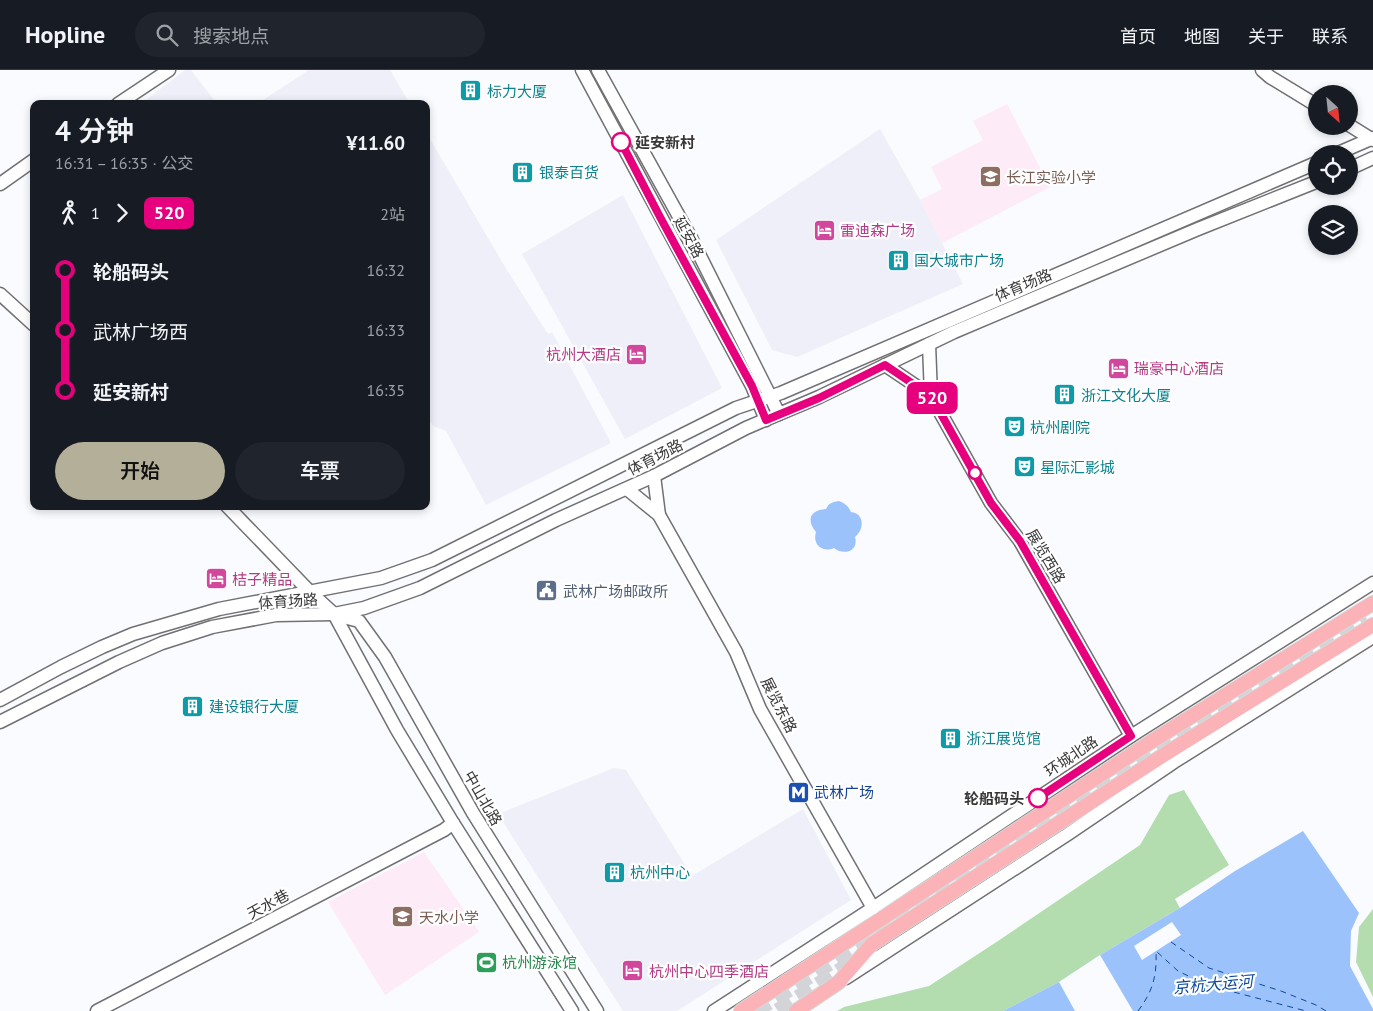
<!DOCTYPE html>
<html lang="zh">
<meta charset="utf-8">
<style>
body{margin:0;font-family:"PT Sans","Noto Sans SC",sans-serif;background:#20242c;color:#f1f3f6;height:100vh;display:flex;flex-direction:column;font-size:19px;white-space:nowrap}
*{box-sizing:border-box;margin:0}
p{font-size:16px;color:#9ea1a6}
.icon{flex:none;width:28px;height:28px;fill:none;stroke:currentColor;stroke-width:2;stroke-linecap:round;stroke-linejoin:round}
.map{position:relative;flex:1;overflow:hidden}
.sheet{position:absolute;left:30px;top:30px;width:400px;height:410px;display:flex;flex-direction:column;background:#171b24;border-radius:10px;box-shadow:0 2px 8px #0003}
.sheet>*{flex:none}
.badge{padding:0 10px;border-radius:8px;font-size:18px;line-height:32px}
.needle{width:32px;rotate:153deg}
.fabs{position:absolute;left:1308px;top:15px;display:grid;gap:10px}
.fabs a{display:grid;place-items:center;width:50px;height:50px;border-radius:50%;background:#171b24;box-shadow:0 2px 8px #0003;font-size:25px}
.map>.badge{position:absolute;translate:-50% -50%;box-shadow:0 0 0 2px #fff}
.legs{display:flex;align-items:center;gap:8px;height:55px;padding:0 25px;font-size:16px}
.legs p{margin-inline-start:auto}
.headline{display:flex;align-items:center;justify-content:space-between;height:85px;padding:0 25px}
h1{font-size:28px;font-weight:600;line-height:38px}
.cta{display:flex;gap:10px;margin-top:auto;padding:10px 25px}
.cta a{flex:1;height:58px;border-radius:30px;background:#b4af99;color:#111;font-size:20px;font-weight:600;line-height:58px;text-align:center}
.cta a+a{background:#20242c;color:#f1f3f6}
ul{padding:0 25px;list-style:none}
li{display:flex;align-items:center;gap:18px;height:60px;font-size:19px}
li i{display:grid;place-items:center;width:8px;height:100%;margin:0 6px;background:currentColor}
li i::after{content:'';width:12px;height:12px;margin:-6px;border:4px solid;border-radius:50%;background:#171b24}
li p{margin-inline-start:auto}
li:first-child i{background:linear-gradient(#0000 50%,currentColor 0)}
li:last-child i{background:linear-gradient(currentColor 50%,#0000 0)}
header{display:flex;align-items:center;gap:30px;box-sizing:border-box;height:70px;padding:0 25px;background:#171b24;border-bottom:1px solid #363941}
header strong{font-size:24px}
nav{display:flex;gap:28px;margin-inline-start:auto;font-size:18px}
.search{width:350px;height:45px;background:#20242c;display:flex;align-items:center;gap:12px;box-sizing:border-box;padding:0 18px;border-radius:28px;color:#9ea1a6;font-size:19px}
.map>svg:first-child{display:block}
.built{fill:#eeeff9}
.education{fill:#fdebf7}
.green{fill:#b3ddaf}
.water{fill:#9cc2fb}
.pier{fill:#fafbfe}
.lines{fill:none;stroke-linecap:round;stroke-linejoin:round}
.ferry{stroke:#0d4999;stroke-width:1;stroke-dasharray:6 5;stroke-linecap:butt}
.highway-tunnel{stroke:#d3d4d7;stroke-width:16;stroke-dasharray:16 8;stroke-linecap:butt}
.secondary-casing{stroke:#717174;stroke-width:15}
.primary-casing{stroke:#d7d7d7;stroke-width:16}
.secondary{stroke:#fff;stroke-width:12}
.primary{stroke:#fcb3b7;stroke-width:14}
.line-1-casing{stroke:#fff;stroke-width:11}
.line-1{stroke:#e6007e;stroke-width:8}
.stop-1-dot{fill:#fff;stroke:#e6007e;stroke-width:2.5}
.labels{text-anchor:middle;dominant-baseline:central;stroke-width:4.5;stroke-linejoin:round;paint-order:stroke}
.culture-label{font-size:15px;fill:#0d838f;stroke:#fff;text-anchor:start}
.stop-label{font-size:15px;font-weight:bold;fill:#383839;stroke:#fff;text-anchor:start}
.education-label{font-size:15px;fill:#785e54;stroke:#fff;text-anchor:start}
.hotel-label{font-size:15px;fill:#b23c85;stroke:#fff;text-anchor:start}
.street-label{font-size:15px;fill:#383839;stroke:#fff}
.service-label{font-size:15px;fill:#4e5e75;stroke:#fff;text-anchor:start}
.transit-label{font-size:15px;fill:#164399;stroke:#fff;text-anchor:start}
.leisure-label{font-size:15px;fill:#27864d;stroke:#fff;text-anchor:start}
.water-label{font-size:16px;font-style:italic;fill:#0d4999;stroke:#fff}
</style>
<header>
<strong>Hopline</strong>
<div class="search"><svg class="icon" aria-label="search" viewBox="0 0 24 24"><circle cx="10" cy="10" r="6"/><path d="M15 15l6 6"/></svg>搜索地点</div>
<nav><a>首页</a><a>地图</a><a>关于</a><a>联系</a></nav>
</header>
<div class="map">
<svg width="1373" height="941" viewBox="0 0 1373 941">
<rect width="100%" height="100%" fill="#fafbfe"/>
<!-- built -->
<g class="built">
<path d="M 185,0 L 191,0 L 217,34 L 141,34 Z"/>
<path d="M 309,0 L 390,0 L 410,34 L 257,34 Z"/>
<path d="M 880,59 L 920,130 L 963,214 L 797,287 L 772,280 L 716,170 Z"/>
<path d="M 426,62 L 505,197 L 548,264 L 552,262 L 611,373 L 486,435 L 446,361 L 433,356 L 426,346 Z"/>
<path d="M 623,125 L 722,318 L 625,369 L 522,184 Z"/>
<path d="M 614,698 L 626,700 L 692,806 L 803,739 L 851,830 L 677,941 L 623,941 L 498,744 Z"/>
</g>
<!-- education -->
<g class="education">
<path d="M 1007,34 L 1050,117 L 942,173 L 920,130 L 942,119 L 931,97 L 983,70 L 973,51 Z"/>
<path d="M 424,782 L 479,862 L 385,925 L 328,832 Z"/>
</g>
<!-- green -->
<g class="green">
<path d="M 1184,720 L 1229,795 L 1175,829 L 1180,838 L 1100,885 L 1059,912 L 1003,941 L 837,941 L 844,937 L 929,916 L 998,871 L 1140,775 L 1169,725 Z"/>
<path d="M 1373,839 L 1373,927 L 1356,892 L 1359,857 Z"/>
</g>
<!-- water -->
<g class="water">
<path d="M 839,431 C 845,433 848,436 851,442 C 864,443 865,459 855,467 C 859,481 844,486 834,478 C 823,483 812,475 816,462 C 806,450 810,440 826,439 C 829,433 832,432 839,431 Z"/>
<path d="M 1303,761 L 1359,843 L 1351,861 L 1350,896 L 1373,939 L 1373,941 L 1003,941 L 1059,912 L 1100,885 L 1180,838 L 1235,801 Z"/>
</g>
<!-- pier -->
<g class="pier">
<path d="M 1172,852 L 1181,865 L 1142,890 L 1134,876 Z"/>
<path d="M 1100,885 L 1133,941 L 1075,941 L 1059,912 Z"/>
</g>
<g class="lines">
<!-- ferry -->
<g class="ferry">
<path d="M 1171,872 L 1209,898 L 1281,921 L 1316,935 L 1326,941"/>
<path d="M 1138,941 C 1153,921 1157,906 1156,881 L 1178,901 L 1207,915 L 1306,941"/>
</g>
<!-- highway-tunnel -->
<g class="highway-tunnel">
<path d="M 755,941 L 1365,546"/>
<path d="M 778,941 L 858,889"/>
</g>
<defs>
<g id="secondary">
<path d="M 582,0 L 752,316 L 766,350"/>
<path d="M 598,0 L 692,170 L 779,344"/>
<path d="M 1262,0 L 1270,7 L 1316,35"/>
<path d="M 118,34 L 169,0"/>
<path d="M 1349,55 L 1373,70"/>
<path d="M 1336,84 L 1373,68"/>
<path d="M 1349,99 L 1373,88"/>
<path d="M 0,114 L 34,90"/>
<path d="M 0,224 L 34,255"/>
<path d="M 929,274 L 931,326"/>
<path d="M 885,295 L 931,326 L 991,433 L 1020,471 L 1131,666"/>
<path d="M 654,406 L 659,445"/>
<path d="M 627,419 L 659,445 L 736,582 L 760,639 L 873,838"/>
<path d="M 227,436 L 310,522 L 334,544 L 397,660 L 453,753 L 572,941"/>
<path d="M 336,545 L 359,551 L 385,587 L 473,743 L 597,941"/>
<path d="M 0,630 L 61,597 L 102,577 L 133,564 L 219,539 L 381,508 L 432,490 L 736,338 L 781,323 L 1316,93"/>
<path d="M 0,652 L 119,592 L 162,573 L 212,557 L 276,545 L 334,544 L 364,538 L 420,518 L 556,450 L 654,406 L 746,358 L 819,327 L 954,262 L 1198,159 L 1316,112"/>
<path d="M 846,908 L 1068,764 L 1174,692 L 1373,567"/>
<path d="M 97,941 L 444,760 L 453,753"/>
<path d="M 714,941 L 873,838 L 1131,666 L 1373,513"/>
</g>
<g id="primary">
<path d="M 741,941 L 1149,673 L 1373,533"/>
<path d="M 796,941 L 839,912 L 872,874 L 1170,681 L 1373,555"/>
</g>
</defs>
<!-- secondary casing -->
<use href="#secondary" class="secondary-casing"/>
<!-- primary casing -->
<use href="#primary" class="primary-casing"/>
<!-- secondary -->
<use href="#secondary" class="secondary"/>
<!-- primary -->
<use href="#primary" class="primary"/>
</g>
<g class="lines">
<defs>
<path id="line-1" d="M 621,72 L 660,147 L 752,316 L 766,350 L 819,328 L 885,295 L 931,326 L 991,433 L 1020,471 L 1131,666 L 1038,728"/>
</defs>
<!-- line-1 casing -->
<use href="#line-1" class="line-1-casing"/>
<!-- line-1 -->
<use href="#line-1" class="line-1"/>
</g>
<!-- icons -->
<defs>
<symbol id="building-square" viewBox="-11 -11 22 22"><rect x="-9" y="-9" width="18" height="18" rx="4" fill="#0f9aa8" stroke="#fff"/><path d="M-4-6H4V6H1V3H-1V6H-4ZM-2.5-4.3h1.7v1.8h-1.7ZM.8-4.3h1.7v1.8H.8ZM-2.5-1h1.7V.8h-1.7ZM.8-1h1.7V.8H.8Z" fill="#fff"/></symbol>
<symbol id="school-square" viewBox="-11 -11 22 22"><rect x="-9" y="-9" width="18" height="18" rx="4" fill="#8d6e63" stroke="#fff"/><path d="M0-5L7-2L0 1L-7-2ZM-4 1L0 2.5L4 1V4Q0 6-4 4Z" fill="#fff"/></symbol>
<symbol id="hotel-square" viewBox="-11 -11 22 22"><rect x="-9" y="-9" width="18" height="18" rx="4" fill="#d1479c" stroke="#fff"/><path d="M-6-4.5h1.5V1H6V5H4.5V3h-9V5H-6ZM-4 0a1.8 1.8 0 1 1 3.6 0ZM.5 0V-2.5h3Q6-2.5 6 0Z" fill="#fff"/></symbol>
<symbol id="theatre-square" viewBox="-11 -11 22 22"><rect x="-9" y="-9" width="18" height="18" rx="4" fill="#0f9aa8" stroke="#fff"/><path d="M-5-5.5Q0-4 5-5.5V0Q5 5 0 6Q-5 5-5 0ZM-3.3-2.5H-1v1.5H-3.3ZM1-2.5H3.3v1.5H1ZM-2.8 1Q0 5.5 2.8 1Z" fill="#fff"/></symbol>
<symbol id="civic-square" viewBox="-11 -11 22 22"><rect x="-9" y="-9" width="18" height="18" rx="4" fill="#5c6f8a" stroke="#fff"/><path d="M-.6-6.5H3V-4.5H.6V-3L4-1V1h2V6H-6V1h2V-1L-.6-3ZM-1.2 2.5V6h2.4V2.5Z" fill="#fff"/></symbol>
<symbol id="metro-square" viewBox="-11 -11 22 22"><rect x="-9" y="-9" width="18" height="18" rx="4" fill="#1a4fb4" stroke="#fff"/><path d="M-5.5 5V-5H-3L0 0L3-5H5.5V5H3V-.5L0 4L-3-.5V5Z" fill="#fff"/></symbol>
<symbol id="stadium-square" viewBox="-11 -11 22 22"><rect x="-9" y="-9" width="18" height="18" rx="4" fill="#2e9e5b" stroke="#fff"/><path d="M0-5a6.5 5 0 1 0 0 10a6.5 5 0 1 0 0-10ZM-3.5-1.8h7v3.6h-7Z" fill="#fff"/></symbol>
</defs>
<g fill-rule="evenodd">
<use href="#building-square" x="458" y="8" width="25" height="25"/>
<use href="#building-square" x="510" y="90" width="25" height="25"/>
<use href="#school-square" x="978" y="94" width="25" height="25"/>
<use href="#hotel-square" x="812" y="148" width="25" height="25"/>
<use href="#building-square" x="886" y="178" width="25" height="25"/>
<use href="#hotel-square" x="624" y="272" width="25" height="25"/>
<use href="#hotel-square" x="1106" y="286" width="25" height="25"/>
<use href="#building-square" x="1052" y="312" width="25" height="25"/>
<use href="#theatre-square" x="1002" y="344" width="25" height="25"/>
<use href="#theatre-square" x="1012" y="384" width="25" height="25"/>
<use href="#hotel-square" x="204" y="496" width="25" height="25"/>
<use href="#civic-square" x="534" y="508" width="25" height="25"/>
<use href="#building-square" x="180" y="624" width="25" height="25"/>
<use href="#building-square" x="938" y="656" width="25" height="25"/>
<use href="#metro-square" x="786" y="710" width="25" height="25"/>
<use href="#building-square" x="602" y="790" width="25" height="25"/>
<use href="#school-square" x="390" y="834" width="25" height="25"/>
<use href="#stadium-square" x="474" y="880" width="25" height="25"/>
<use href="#hotel-square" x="620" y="888" width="25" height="25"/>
</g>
<!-- markers -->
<g class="stop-1-dot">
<circle cx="621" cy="72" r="9"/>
<circle cx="975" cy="403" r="6"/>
<circle cx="1038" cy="728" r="9"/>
</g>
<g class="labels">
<!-- culture labels -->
<g class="culture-label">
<text x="487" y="21">标力大厦</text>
<text x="539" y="102">银泰百货</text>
<text x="914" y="190">国大城市广场</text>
<text x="1081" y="325">浙江文化大厦</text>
<text x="1030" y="357">杭州剧院</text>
<text x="1040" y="397">星际汇影城</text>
<text x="209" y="636">建设银行大厦</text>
<text x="966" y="668">浙江展览馆</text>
<text x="630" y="802">杭州中心</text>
</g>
<!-- stop labels -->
<g class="stop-label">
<text x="635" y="72">延安新村</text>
<text x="1024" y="728" text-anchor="end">轮船码头</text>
</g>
<!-- education labels -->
<g class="education-label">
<text x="1006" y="107">长江实验小学</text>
<text x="419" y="847">天水小学</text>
</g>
<!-- hotel labels -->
<g class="hotel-label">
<text x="840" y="160">雷迪森广场</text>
<text x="621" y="284" text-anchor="end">杭州大酒店</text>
<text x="1134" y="298">瑞豪中心酒店</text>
<text x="232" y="509">桔子精品</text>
<text x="649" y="901">杭州中心四季酒店</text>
</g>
<!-- street labels -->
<g class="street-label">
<text transform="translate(689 167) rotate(61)">延安路</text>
<text transform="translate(1023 215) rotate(-23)">体育场路</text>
<text transform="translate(655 387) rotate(-27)">体育场路</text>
<text transform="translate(1046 486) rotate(59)">展览西路</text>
<text transform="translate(288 531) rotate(-4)">体育场路</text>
<text transform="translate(779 635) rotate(63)">展览东路</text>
<text transform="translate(1071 686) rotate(-34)">环城北路</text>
<text transform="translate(483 728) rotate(60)">中山北路</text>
<text transform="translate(268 834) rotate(-28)">天水巷</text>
</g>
<!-- service labels -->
<g class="service-label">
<text x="563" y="521">武林广场邮政所</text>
</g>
<!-- transit labels -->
<g class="transit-label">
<text x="814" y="722">武林广场</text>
</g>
<!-- leisure labels -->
<g class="leisure-label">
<text x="502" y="892">杭州游泳馆</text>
</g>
<!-- water labels -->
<g class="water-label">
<text transform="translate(1213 914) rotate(-5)">京杭大运河</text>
</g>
</g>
</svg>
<div class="fabs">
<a><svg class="needle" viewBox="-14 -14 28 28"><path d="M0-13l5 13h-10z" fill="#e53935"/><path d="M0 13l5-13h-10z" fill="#9ea1a6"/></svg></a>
<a><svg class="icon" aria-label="locate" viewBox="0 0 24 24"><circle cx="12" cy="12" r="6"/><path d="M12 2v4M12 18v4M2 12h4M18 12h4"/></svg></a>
<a><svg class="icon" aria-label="layers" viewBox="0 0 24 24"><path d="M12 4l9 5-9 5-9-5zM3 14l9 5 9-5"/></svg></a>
</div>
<b class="badge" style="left:932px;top:328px;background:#e6007e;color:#fff">520</b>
<section class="sheet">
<div class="headline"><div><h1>4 分钟</h1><p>16:31 – 16:35 · 公交</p></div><b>¥11.60</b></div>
<div class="legs"><svg class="icon" aria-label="walk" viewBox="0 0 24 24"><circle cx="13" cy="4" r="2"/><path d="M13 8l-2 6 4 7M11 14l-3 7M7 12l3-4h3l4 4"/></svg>1<svg class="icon" aria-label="forward" viewBox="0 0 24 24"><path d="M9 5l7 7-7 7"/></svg><b class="badge" style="background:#e6007e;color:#fff">520</b><p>2站</p></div>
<ul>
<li><i style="color:#e6007e"></i><b>轮船码头</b><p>16:32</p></li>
<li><i style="color:#e6007e"></i><span>武林广场西</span><p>16:33</p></li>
<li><i style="color:#e6007e"></i><b>延安新村</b><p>16:35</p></li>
</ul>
<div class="cta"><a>开始</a><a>车票</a></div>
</section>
</div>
